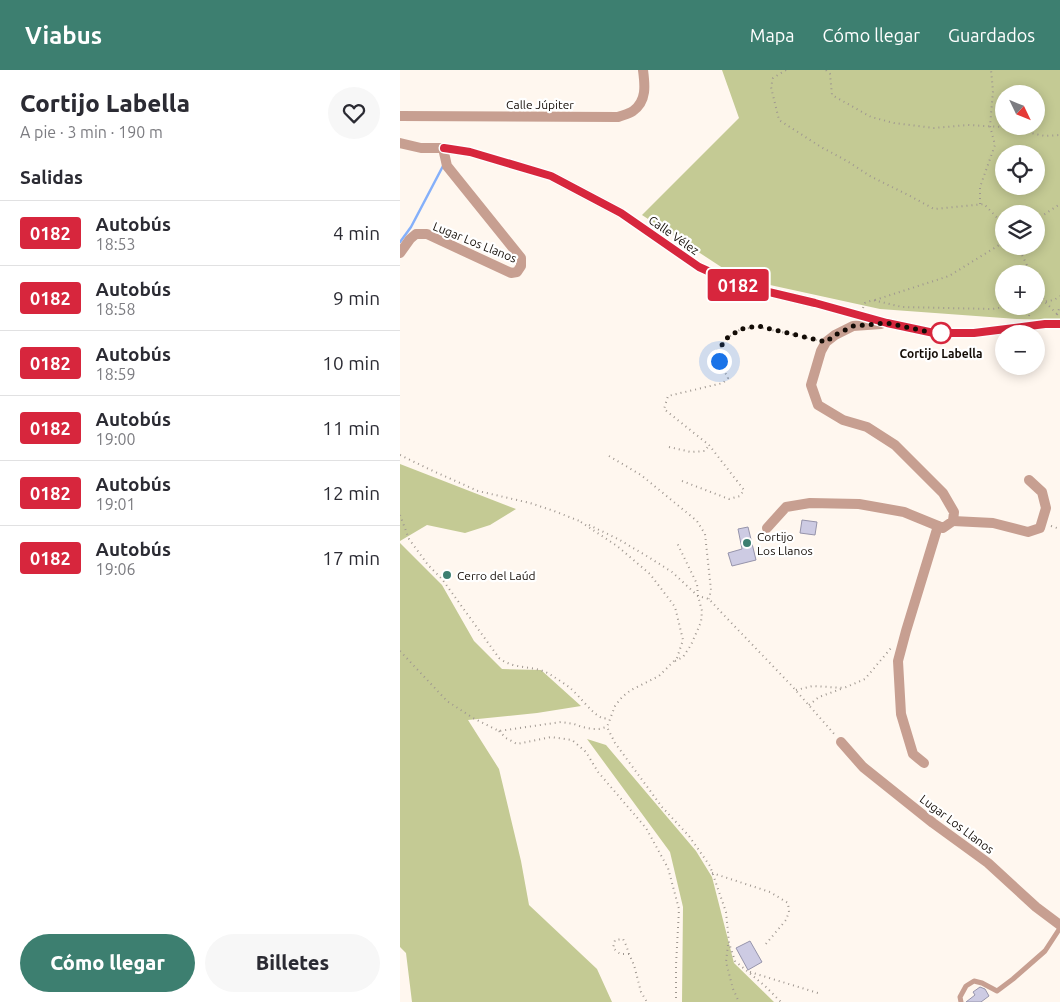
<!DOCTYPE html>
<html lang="es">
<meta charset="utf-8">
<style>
body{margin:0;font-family:Ubuntu,sans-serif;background:#f7f7f7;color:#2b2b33;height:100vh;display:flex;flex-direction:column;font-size:19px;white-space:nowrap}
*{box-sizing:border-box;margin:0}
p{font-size:16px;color:#7c7c81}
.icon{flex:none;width:28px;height:28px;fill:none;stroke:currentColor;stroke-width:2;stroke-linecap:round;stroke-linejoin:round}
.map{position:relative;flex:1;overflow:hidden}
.details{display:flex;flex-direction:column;background:#fff;width:400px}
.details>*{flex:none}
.badge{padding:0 10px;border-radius:4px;font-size:18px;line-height:32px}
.needle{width:32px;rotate:133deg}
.buttons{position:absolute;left:595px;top:15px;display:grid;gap:10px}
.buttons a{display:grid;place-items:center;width:50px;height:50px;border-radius:50%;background:#fff;box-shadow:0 2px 12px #0003;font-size:25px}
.you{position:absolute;width:25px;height:25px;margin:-12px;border:4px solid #fff;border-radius:50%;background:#1a73e8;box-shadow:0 0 0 8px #1a73e833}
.map>.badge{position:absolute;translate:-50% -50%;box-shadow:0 0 0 2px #fff}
h2{padding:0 20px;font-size:19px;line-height:45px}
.round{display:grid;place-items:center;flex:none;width:52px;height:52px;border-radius:26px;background:#f7f7f7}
.overview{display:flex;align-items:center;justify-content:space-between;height:85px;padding:0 20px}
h1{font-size:24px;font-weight:800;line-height:38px}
.action{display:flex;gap:10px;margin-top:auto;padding:10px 20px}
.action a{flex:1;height:58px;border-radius:30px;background:#3d7f70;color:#fff;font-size:20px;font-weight:800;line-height:58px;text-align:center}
.action a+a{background:#f7f7f7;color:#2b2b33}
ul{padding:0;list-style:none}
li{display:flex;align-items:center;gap:15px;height:65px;padding:0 20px;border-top:1px solid #e1e1e2}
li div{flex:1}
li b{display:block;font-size:19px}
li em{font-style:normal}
li .badge{min-width:55px;font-weight:700;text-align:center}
header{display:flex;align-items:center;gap:30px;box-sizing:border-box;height:70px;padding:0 25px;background:#3d7f70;color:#fff}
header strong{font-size:24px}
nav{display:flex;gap:28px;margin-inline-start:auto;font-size:18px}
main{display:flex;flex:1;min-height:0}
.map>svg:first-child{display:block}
.green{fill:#c4ca94;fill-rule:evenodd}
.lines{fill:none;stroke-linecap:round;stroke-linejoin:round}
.stream{stroke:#85b0fa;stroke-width:2.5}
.building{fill:#cdcbe3;stroke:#9694ab}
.path{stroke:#9f9790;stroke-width:2;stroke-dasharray:1 4;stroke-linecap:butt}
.lane{stroke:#c79f91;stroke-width:5}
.street{stroke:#c79f91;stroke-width:10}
.line-casing{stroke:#fff;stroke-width:11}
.line{stroke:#d7263d;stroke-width:8}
.walk{stroke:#130c06;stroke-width:5;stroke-dasharray:0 9}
.stop-dot{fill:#fff;stroke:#d7263d;stroke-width:2.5}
.poi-dot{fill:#3d7f70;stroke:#fff;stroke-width:2}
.labels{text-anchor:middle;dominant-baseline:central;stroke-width:4.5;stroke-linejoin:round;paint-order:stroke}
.street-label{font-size:12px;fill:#130c06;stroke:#fff}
.stop-label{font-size:12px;font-weight:bold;fill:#130c06;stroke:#fff}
.poi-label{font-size:12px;fill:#130c06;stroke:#fff;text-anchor:start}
</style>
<header>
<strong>Viabus</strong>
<nav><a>Mapa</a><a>Cómo llegar</a><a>Guardados</a></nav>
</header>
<main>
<section class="details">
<div class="overview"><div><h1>Cortijo Labella</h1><p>A pie · 3 min · 190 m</p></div><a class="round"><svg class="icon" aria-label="heart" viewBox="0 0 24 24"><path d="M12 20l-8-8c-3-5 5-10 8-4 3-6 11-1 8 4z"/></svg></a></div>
<h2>Salidas</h2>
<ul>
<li><span class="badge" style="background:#d7263d;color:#fff">0182</span><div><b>Autobús</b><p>18:53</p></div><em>4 min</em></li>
<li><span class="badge" style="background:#d7263d;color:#fff">0182</span><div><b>Autobús</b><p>18:58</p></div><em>9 min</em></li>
<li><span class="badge" style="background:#d7263d;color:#fff">0182</span><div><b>Autobús</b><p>18:59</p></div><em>10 min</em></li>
<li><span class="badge" style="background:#d7263d;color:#fff">0182</span><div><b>Autobús</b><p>19:00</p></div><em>11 min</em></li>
<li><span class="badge" style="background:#d7263d;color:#fff">0182</span><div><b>Autobús</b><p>19:01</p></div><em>12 min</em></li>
<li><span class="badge" style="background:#d7263d;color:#fff">0182</span><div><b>Autobús</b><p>19:06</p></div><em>17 min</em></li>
</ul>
<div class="action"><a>Cómo llegar</a><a>Billetes</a></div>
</section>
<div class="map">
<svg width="660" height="932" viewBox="0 0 660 932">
<rect width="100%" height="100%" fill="#fff7ef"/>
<!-- green -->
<g class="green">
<path d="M 322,0 L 660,0 L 660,250 L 617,249 L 480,239 L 338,208 L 242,145 L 339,48 ZM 604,24 L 636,24 L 636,56 L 604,56 ZM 604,84 L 636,84 L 636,116 L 604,116 ZM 604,144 L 636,144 L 636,176 L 604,176 ZM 604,204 L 636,204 L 636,236 L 604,236 Z"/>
<path d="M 0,394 L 116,439 L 90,455 L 65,463 L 27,455 L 0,471 Z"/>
<path d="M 0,473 L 42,515 L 74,571 L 102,599 L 141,600 L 181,636 L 137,643 L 68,650 L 99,699 L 121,791 L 129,835 L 197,899 L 212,932 L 12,932 L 6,883 L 0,877 Z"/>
<path d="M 187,669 L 206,675 L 296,781 L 312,807 L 334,893 L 374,932 L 282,932 L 283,837 L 270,782 Z"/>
</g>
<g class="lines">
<!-- stream -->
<path class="stream" d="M 0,172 L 11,157 L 43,96"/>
</g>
<!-- building -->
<g class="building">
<path d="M 402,450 L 417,452 L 415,465 L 400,463 Z"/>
<path d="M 348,457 L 356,490 L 332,496 L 328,483 L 342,479 L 338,459 Z"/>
<path d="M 350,871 L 362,892 L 348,900 L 336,878 Z"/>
<path d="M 580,917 L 585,919 L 589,926 L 581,932 L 566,932 L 575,925 L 573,922 Z"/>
</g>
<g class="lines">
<!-- path -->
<g class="path">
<path d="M 386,0 L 373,8 L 371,17 L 379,50 L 421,77 L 447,91 L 470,106 L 512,127 L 534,139 L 584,134 L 604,155"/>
<path d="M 426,0 L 430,4 L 432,25 L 471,47 L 494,53 L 534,58 L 568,55 L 602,57 L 645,66 L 660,65"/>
<path d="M 580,134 L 580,117 L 595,75 L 590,56 L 593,21 L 591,0"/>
<path d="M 636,150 L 660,134"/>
<path d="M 618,176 L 631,204"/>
<path d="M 636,215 L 645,232 L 657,244"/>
<path d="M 475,230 L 549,206 L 604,172"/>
<path d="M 636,233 L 654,230 L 660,226"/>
<path d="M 463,238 L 465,233 L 473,230 L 502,237 L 592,239 L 611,236"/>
<path d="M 657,245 L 660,236"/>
<path d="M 629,246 L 631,236"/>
<path d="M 269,377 L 291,382 L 305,381 L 309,375"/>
<path d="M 0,385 L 33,401 L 78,421 L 130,433 L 154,441 L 182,452"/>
<path d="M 209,386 L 241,405 L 297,451 L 305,464 L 311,520 L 309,529"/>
<path d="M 282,411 L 329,429 L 340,426 L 344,420 L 309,375 L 264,339 L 268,326 L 323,313 L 328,308 L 319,291 L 317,282 L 327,268 L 341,259 L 358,257 L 417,270"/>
<path d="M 0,445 L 9,469 L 28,495 L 42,509 L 99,588 C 116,601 134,594 151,605 C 157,609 164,613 170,618 C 180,626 191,643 202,648 C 202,648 209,649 209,649"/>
<path d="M 181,452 L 217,476 L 250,504 L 275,537 L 283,570 L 277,588 L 259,606 L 231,620 L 222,627 L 215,636 L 207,657 L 215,673 L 262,737 L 289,766 L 310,796 L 326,842 L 329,873 L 335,891 L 365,916 L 381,932"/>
<path d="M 189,455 L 218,469 L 250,488 L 272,502 L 298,526 L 309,529 L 320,541 L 391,615 L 435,665"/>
<path d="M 651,456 L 660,459"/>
<path d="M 0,581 L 47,631 L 73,648 L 99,661 L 161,652 L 174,654 L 182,657 L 193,659 L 199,659 L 206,657"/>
<path d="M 275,591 L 283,587 L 291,575 L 301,552 L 302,541 L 298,526 L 297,514 L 277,473"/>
<path d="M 396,620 L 413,616 L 444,618 L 465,609 L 491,578"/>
<path d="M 409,635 L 419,627 L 441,619"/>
<path d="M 99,661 L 106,668 L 117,674 L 151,667 L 172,670 L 186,682 L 198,702 L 246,758 L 268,798 L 279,839 L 276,895 L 276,932"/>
<path d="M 312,803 L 370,822 L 388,833 L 389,842 L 386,850 L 365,875"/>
<path d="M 328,875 L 326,892 L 333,919 L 339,932"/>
<path d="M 229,884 L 220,884 L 213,878 L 215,870 L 223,869 L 226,875 L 229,884 L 234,895 L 241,922 L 247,932"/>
<path d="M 350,902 L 421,924"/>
</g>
<!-- lane -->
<path class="lane" d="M 561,932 L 560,927 L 566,916 L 574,911 L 582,913 L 597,921 L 613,909 L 645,881 L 660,858"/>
<!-- street -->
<g class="street">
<path d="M 0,46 L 218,47 C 223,45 229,44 233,41 C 247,31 245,15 243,0"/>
<path d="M 0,73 L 21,78 L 43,78 L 70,82 L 151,106 L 221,143 L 299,197 L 339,215 L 415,233 L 487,253 L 534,263 L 574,263 L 645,254 L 660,254"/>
<path d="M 0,183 L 10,169 L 16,164 L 27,164 L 111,203 L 117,202 L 121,196 L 121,188 L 47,96 L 43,78"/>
<path d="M 553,451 L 593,453 L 628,462 L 640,458 L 646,438 L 642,422 L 629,410"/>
<path d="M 367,458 L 386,437 L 410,433 L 459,434 L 504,442 L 543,458 L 553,451 L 554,442 L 543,423 L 495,375 L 467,357 L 443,350 L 418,335 L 411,315 L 421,281 L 426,272 L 435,265 L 453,256 L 481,254"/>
<path d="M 441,672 L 463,697 L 533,753 L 588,793 L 636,837 L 660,855"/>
<path d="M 524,693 L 513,684 L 501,644 L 498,591 L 506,561 L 538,456"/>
</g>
</g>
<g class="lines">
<defs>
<path id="line" d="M 44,78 L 70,82 L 151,106 L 221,143 L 299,197 L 339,215 L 415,233 L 487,253 L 534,263 L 574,263 L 645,254 L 660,254"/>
</defs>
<!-- line casing -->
<use href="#line" class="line-casing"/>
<!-- line -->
<use href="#line" class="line"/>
<!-- walk -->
<path class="walk" d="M 319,291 L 317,282 L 327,268 L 341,259 L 358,256 L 426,272 L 435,265 L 453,256 L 487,253 L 534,263 L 541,263"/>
</g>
<!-- markers -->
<circle class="stop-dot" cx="541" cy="263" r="10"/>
<g class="poi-dot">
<circle cx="347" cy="473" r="5"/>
<circle cx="47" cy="505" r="5"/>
</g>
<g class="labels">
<!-- street labels -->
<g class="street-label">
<text x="140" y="34">Calle Júpiter</text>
<text transform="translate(274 165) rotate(35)">Calle Vélez</text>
<text transform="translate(75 172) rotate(22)">Lugar Los Llanos</text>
<text transform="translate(557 754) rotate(37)">Lugar Los Llanos</text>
</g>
<!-- stop labels -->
<g class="stop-label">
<text x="541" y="283">Cortijo Labella</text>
</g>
<!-- poi labels -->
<g class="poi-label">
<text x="357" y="466">Cortijo<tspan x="357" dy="14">Los Llanos</tspan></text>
<text x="57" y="505">Cerro del Laúd</text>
</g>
</g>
</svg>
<div class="buttons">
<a><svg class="needle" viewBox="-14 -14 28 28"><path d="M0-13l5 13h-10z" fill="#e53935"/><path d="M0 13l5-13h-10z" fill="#7c7c81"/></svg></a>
<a><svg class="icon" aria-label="locate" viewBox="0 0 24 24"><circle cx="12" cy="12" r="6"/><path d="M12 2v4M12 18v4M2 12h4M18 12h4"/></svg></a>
<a><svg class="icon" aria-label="layers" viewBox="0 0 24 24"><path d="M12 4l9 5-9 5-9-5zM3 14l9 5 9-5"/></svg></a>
<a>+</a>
<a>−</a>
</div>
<div class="you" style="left:319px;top:291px"></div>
<b class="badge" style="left:338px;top:215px;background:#d7263d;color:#fff">0182</b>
</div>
</main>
